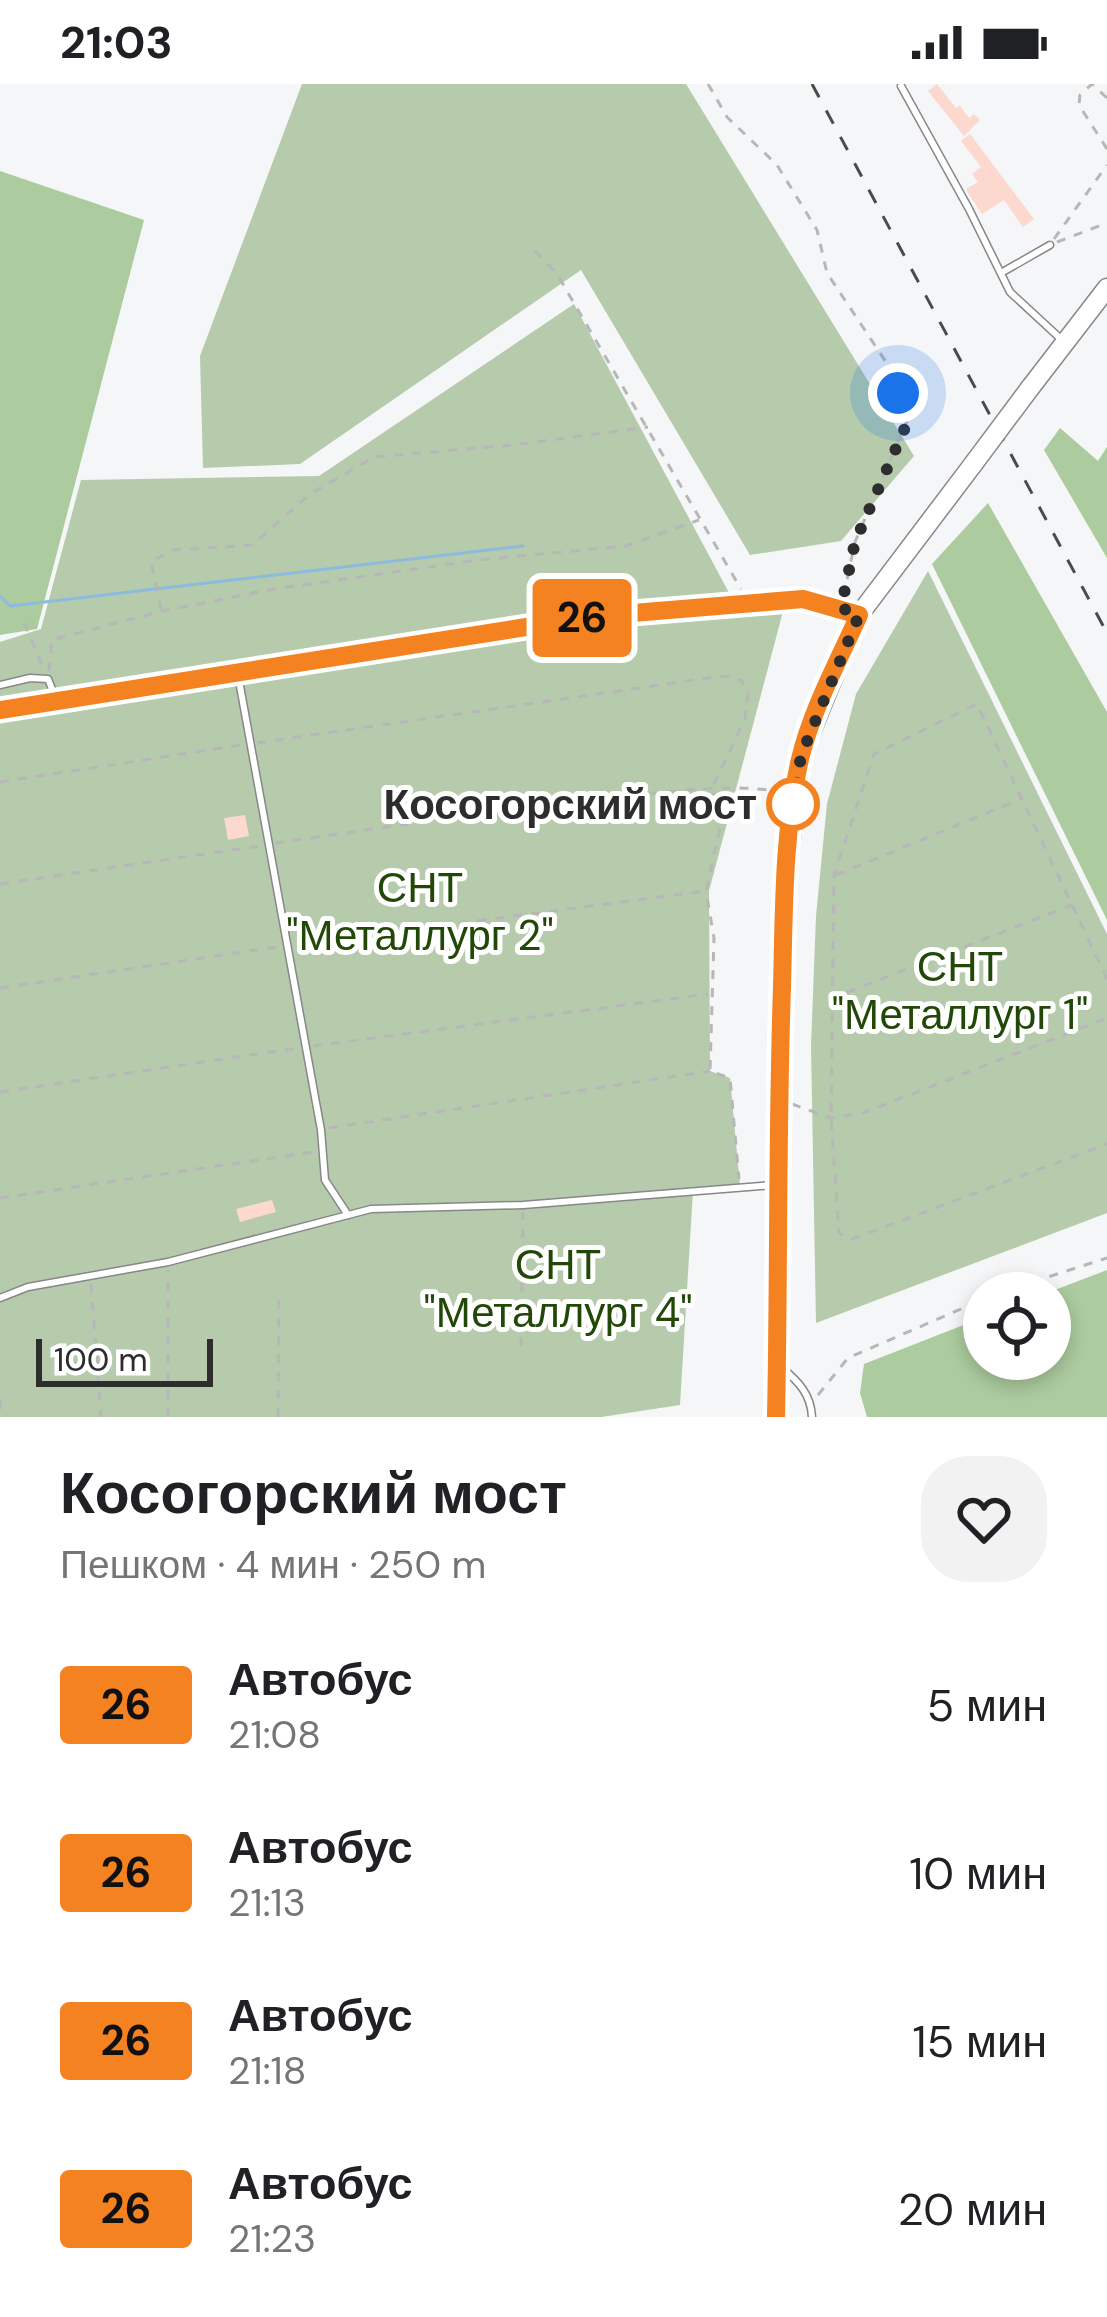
<!DOCTYPE html>
<html lang="ru">
<meta charset="utf-8">
<style>
body{margin:0;font-family:"DM Sans",sans-serif;background:#f2f2f2;color:#202124;height:100vh;display:flex;flex-direction:column;font-size:45px;white-space:nowrap}
*{box-sizing:border-box;margin:0}
p{font-size:39px;color:#757577}
.icon{flex:none;width:66px;height:66px;fill:none;stroke:currentColor;stroke-width:2;stroke-linecap:round;stroke-linejoin:round}
.map{position:relative;height:1333px;overflow:hidden}
.sheet{display:flex;flex-direction:column;background:#fff;flex:1}
.sheet>*{flex:none}
.badge{padding:0 24px;border-radius:9px;font-size:42px;line-height:78px}
.tools{position:absolute;left:963px;top:1188px;display:grid;gap:24px}
.tools a{display:grid;place-items:center;width:108px;height:108px;border-radius:50%;background:#fff;box-shadow:0 6px 18px #0003;font-size:60px}
.scale{position:absolute;left:36px;bottom:30px;width:177px;box-sizing:border-box;padding-left:12px;border:6px solid #2d2d2e;border-top:0;font-size:33px;line-height:42px;white-space:nowrap;color:#2d2d2e;-webkit-text-stroke:9px #fff;paint-order:stroke}
.you{position:absolute;width:60px;height:60px;margin:-30px;border:9px solid #fff;border-radius:50%;background:#1a73e8;box-shadow:0 0 0 18px #1a73e833}
.map>.badge{position:absolute;translate:-50% -50%;box-shadow:0 0 0 6px #fff}
.round{display:grid;place-items:center;flex:none;width:126px;height:126px;border-radius:48px;background:#f2f2f2}
.headline{display:flex;align-items:center;justify-content:space-between;height:204px;padding:0 60px}
h1{font-size:57px;font-weight:700;line-height:90px}
ul{padding:0;list-style:none}
li{display:flex;align-items:center;gap:36px;height:168px;padding:0 60px}
li div{flex:1}
li b{display:block;font-size:45px}
li em{font-style:normal}
li .badge{min-width:132px;font-weight:700;text-align:center}
.status{display:flex;justify-content:space-between;align-items:center;height:84px;padding:0 60px;background:#fff;direction:ltr}
.status svg{height:33px;fill:currentColor}
.map>svg:first-child{display:block}
.green{fill:#b5cbab}
.forest{fill:#accb9e}
.lines{fill:none;stroke-linecap:round;stroke-linejoin:round}
.stream{stroke:#8dbbdf;stroke-width:3}
.building{fill:#fcd8ce}
.service-casing{stroke:#878789;stroke-width:9}
.tertiary-casing{stroke:#878789;stroke-width:18}
.primary-casing{stroke:#878789;stroke-width:21}
.path{stroke:#b7b7b8;stroke-width:3;stroke-dasharray:9 9;stroke-linecap:butt}
.service{stroke:#fff;stroke-width:6}
.tertiary{stroke:#fff;stroke-width:15}
.primary{stroke:#fff;stroke-width:18}
.rail{stroke:#4a4b4c;stroke-width:3;stroke-dasharray:15 15;stroke-linecap:butt}
.primary-bridge-casing{stroke:#878789;stroke-width:21;stroke-linecap:butt}
.primary-bridge{stroke:#fff;stroke-width:18}
.line-casing{stroke:#fff;stroke-width:27}
.line{stroke:#f58220;stroke-width:18}
.walk{stroke:#2d2d2e;stroke-width:12;stroke-dasharray:0 21.6}
.stop-dot{fill:#fff;stroke:#f58220;stroke-width:6}
.labels{text-anchor:middle;dominant-baseline:central;stroke-width:10;stroke-linejoin:round;paint-order:stroke}
.stop-label{font-size:42px;font-weight:bold;fill:#2d2d2e;stroke:#fff;text-anchor:end}
.park-label{font-size:42px;fill:#224807;stroke:#fff}
</style>
<div class="status"><b>21:03</b><svg viewBox="0 0 49 12"><path d="M0 12V9h3v3zM5 12V6h3v6zM10 12V3h3v9zM15 12V0h3v12zM26 1h20v11H26zM47 4h2v5h-2z"/></svg></div>
<div class="map">
<svg width="1107" height="1333" viewBox="0 0 1107 1333">
<rect width="100%" height="100%" fill="#f5f6f7"/>
<!-- green -->
<g class="green">
<path d="M 302,0 L 686,0 L 914,372 L 841,457 L 750,471 L 581,186 L 300,380 L 203,384 L 200,272 Z"/>
<path d="M 574,220 L 734,518 L 786,516 L 709,807 L 710,987 L 730,994 L 740,1102 L 693,1107 L 680,1321 L 601,1333 L 0,1333 L 0,558 L 41,545 L 81,396 L 319,392 Z"/>
<path d="M 928,487 L 1107,850 L 1107,1129 L 816,1239 L 811,962 L 816,832 L 827,720 L 856,610 Z"/>
</g>
<!-- forest -->
<g class="forest">
<path d="M 0,87 L 144,136 L 37,545 L 0,551 Z"/>
<path d="M 1060,344 L 1098,377 L 1107,363 L 1107,474 L 1044,366 Z"/>
<path d="M 988,419 L 1107,628 L 1107,836 L 932,480 Z"/>
<path d="M 1107,1186 L 1107,1333 L 867,1333 L 860,1309 L 864,1280 L 984,1233 L 984,1275 L 1050,1275 L 1047,1209 Z"/>
</g>
<g class="lines">
<!-- stream -->
<path class="stream" d="M 0,512 L 10,522 L 523,462"/>
</g>
<!-- building -->
<g class="building">
<path d="M 937,0 L 956,24 L 960,22 L 969,34 L 974,30 L 980,36 L 964,52 L 928,7 Z"/>
<path d="M 970,50 L 1034,135 L 1023,143 L 1004,116 L 982,130 L 970,112 L 966,105 L 978,98 L 972,90 L 981,83 L 961,57 Z"/>
<path d="M 245,731 L 249,752 L 228,756 L 224,734 Z"/>
<path d="M 272,1116 L 276,1128 L 240,1138 L 236,1125 Z"/>
</g>
<g class="lines">
<defs>
<g id="service">
<path d="M 901,2 L 969,125 L 1010,208 L 1062,256"/>
<path d="M 1001,189 L 1050,161"/>
<path d="M 238,591 L 321,1046 L 325,1096 L 348,1131"/>
<path d="M 0,601 L 30,594 L 48,595 L 56,615"/>
<path d="M 0,1214 L 28,1203 L 168,1178 L 371,1125 L 523,1121 L 773,1101"/>
<path d="M 781,1283 C 798,1297 811,1310 812,1333"/>
</g>
<path id="tertiary" d="M 0,626 L 597,533 L 803,515 L 859,531"/>
<g id="primary">
<path d="M 1030,304 L 1107,204"/>
<path d="M 777,1333 L 777,1101 L 785,800 L 801,672 L 859,531 L 974,379"/>
</g>
</defs>
<!-- service casing -->
<use href="#service" class="service-casing"/>
<!-- tertiary casing -->
<use href="#tertiary" class="tertiary-casing"/>
<!-- primary casing -->
<use href="#primary" class="primary-casing"/>
<!-- path -->
<g class="path">
<path d="M 708,0 L 727,33 L 777,81 L 817,146 L 827,189 L 888,281 L 907,337 L 855,458 L 844,510"/>
<path d="M 1107,14 L 1092,0 L 1080,11 L 1079,21 L 1107,65"/>
<path d="M 1054,155 L 1107,81"/>
<path d="M 1057,158 L 1107,139"/>
<path d="M 535,167 L 557,190 L 741,505"/>
<path d="M 161,525 L 151,478 L 173,466 L 253,461 L 310,410 L 374,373 L 513,361 L 648,343"/>
<path d="M 24,539 L 45,588"/>
<path d="M 49,587 L 52,556 L 162,527 L 268,506 L 478,476 L 626,462 L 699,436"/>
<path d="M 257,659 L 715,593 L 732,592 L 742,597 L 748,611 L 745,635 L 712,704 L 720,743 L 706,807 L 714,854 L 710,987 L 730,994 L 739,1095"/>
<path d="M 0,698 L 241,661"/>
<path d="M 275,759 C 392,743 508,724 626,712 C 679,707 730,699 783,708"/>
<path d="M 836,791 L 1021,715"/>
<path d="M 0,800 L 259,762"/>
<path d="M 299,860 L 706,807"/>
<path d="M 1107,895 L 977,620 L 874,670 L 834,791 L 831,1034 L 839,1149 L 852,1155 L 1107,1060"/>
<path d="M 0,904 L 277,863"/>
<path d="M 830,915 L 1072,821"/>
<path d="M 313,962 L 708,910"/>
<path d="M 0,1008 L 298,964"/>
<path d="M 792,1020 L 831,1034 L 863,1029 L 1107,934"/>
<path d="M 329,1044 L 710,987"/>
<path d="M 0,1114 L 313,1068"/>
<path d="M 91,1200 L 101,1333"/>
<path d="M 998,1209 L 1107,1174"/>
<path d="M 521,1262 L 523,1128"/>
<path d="M 818,1311 L 848,1274 L 984,1215"/>
<path d="M 0,1316 L 2,1333"/>
<path d="M 168,1333 L 168,1186"/>
<path d="M 278,1333 L 279,1208"/>
</g>
<!-- service -->
<use href="#service" class="service"/>
<!-- tertiary -->
<use href="#tertiary" class="tertiary"/>
<!-- primary -->
<use href="#primary" class="primary"/>
<!-- rail -->
<path class="rail" d="M 812,0 L 1107,549"/>
<defs>
<path id="primary-bridge" d="M 974,379 L 1030,304"/>
</defs>
<!-- primary-bridge casing -->
<use href="#primary-bridge" class="primary-bridge-casing"/>
<!-- primary-bridge -->
<use href="#primary-bridge" class="primary-bridge"/>
</g>
<g class="lines">
<defs>
<path id="line" d="M 0,626 L 596,532 L 803,515 L 859,531 C 838,578 812,625 800,675 C 783,749 784,828 782,903 C 777,1046 779,1190 776,1333"/>
</defs>
<!-- line casing -->
<use href="#line" class="line-casing"/>
<!-- line -->
<use href="#line" class="line"/>
<!-- walk -->
<path class="walk" d="M 793,720 L 801,672 L 859,531 L 841,524 L 855,458 L 908,337 L 898,309"/>
</g>
<!-- markers -->
<circle class="stop-dot" cx="793" cy="720" r="24"/>
<g class="labels">
<!-- stop labels -->
<g class="stop-label">
<text x="757" y="720">Косогорский мост</text>
</g>
<!-- park labels -->
<g class="park-label">
<text x="420" y="803">СНТ<tspan x="420" dy="48">"Металлург 2"</tspan></text>
<text x="960" y="882">СНТ<tspan x="960" dy="48">"Металлург 1"</tspan></text>
<text x="558" y="1180">СНТ<tspan x="558" dy="48">"Металлург 4"</tspan></text>
</g>
</g>
</svg>
<div class="tools">
<a><svg class="icon" aria-label="locate" viewBox="0 0 24 24"><circle cx="12" cy="12" r="6"/><path d="M12 2v4M12 18v4M2 12h4M18 12h4"/></svg></a>
</div>
<div class="scale">100 m</div>
<div class="you" style="left:898px;top:309px"></div>
<b class="badge" style="left:582px;top:534px;background:#f58220;color:#111">26</b>
</div>
<section class="sheet">
<div class="headline"><div><h1>Косогорский мост</h1><p>Пешком · 4 мин · 250 m</p></div><a class="round"><svg class="icon" aria-label="heart" viewBox="0 0 24 24"><path d="M12 20l-8-8c-3-5 5-10 8-4 3-6 11-1 8 4z"/></svg></a></div>
<ul>
<li><span class="badge" style="background:#f58220;color:#111">26</span><div><b>Автобус</b><p>21:08</p></div><em>5 мин</em></li>
<li><span class="badge" style="background:#f58220;color:#111">26</span><div><b>Автобус</b><p>21:13</p></div><em>10 мин</em></li>
<li><span class="badge" style="background:#f58220;color:#111">26</span><div><b>Автобус</b><p>21:18</p></div><em>15 мин</em></li>
<li><span class="badge" style="background:#f58220;color:#111">26</span><div><b>Автобус</b><p>21:23</p></div><em>20 мин</em></li>
</ul>
</section>
